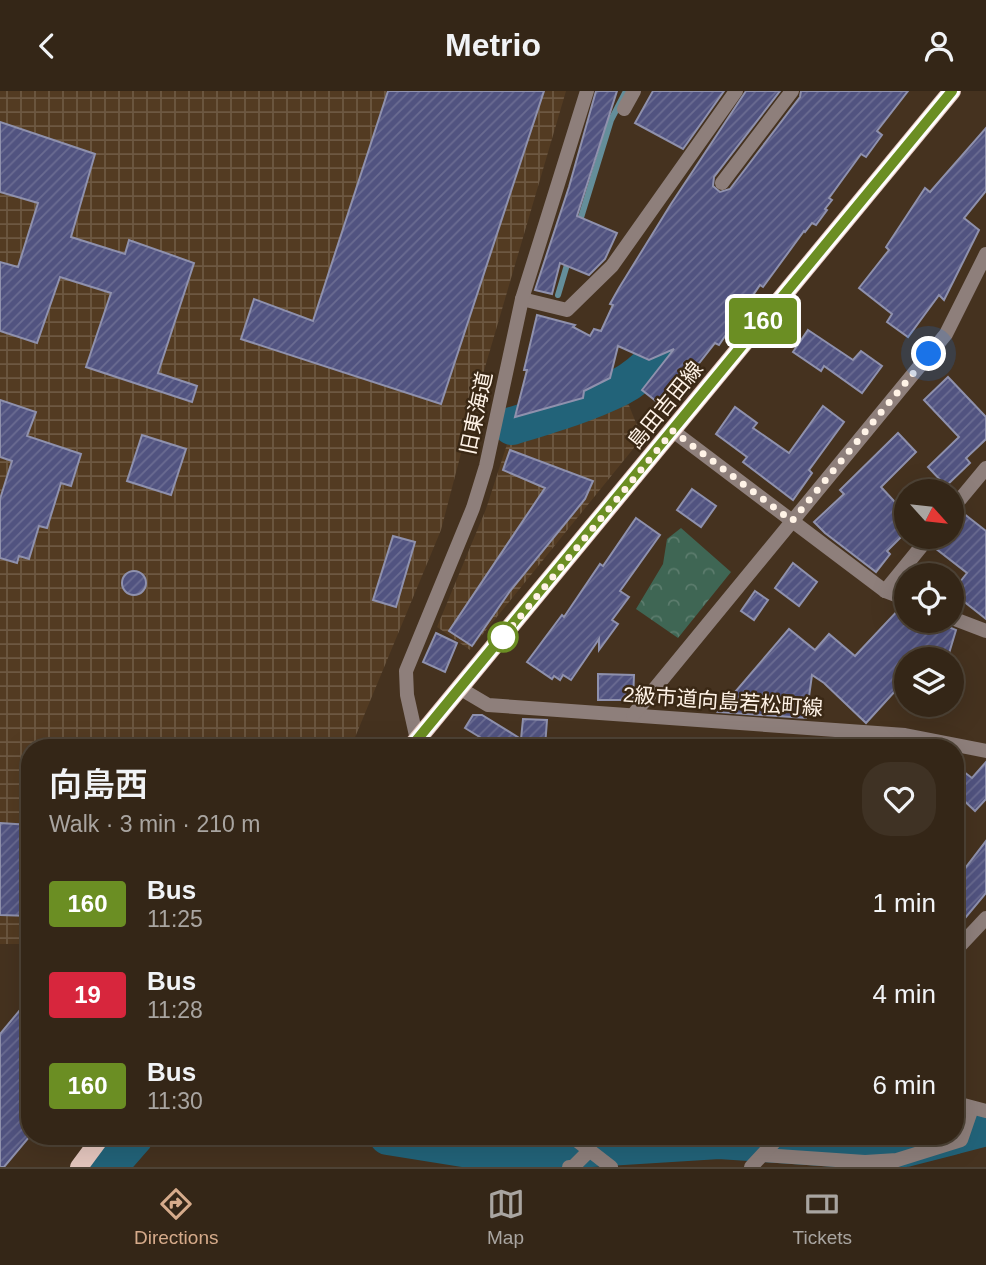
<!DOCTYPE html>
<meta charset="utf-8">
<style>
body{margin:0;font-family:Arial,"Noto Sans JP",sans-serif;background:#3f3224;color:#f1f3f6;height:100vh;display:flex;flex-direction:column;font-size:26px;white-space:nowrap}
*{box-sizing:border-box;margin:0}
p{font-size:23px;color:#a9a5a1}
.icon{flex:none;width:38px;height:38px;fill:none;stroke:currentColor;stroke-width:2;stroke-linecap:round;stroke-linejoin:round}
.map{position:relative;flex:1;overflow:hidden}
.side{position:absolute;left:21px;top:648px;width:943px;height:406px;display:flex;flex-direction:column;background:#342617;border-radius:28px;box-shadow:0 7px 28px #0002,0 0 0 2px #4e4336}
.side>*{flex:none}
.badge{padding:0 14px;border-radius:5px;font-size:24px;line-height:46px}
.needle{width:46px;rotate:117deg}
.tools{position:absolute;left:894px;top:388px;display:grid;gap:14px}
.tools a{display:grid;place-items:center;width:70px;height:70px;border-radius:50%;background:#342617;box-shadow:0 7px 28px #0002,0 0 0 2px #4e4336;font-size:35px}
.you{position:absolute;width:35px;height:35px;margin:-18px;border:5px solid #fff;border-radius:50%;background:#1a73e8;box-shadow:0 0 0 10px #1a73e833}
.map>.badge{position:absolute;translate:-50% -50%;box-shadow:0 0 0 4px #fff}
.round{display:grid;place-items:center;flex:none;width:74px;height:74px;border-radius:28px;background:#3f3224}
.overview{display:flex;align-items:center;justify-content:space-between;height:119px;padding:0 28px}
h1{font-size:33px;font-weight:600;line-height:52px}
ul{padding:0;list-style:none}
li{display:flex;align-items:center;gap:21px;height:91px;padding:0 28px}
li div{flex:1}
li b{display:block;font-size:26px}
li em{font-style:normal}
li .badge{min-width:77px;font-weight:700;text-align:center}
header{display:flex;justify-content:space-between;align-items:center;height:91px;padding:0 28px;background:#342617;font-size:32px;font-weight:600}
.tab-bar{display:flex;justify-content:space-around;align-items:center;height:98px;border-top:2px solid #4e4336;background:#342617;font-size:19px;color:#a9a5a1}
.tab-bar a{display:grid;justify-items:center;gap:4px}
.tab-bar .active{color:#d6ab8b}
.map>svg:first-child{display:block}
.industrial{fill:url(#industrial-grid)}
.park{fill:url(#park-crowns)}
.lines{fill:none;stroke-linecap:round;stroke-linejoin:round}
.stream{stroke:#648e9a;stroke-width:6}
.river{stroke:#226379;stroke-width:38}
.building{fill:url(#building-hatch);stroke:#8f91ad;stroke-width:2}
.minor{stroke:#8e7f7b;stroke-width:14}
.tertiary{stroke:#8e7f7b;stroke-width:14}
.primary{stroke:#e5c7bf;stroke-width:18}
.line-casing{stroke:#fff;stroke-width:16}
.line{stroke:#6b8e23;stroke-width:10}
.walk{stroke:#fff3e7;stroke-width:7;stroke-dasharray:0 12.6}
.stop-dot{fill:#fff;stroke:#6b8e23;stroke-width:3.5}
.labels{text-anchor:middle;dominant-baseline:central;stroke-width:5;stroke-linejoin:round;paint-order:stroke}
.street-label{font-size:21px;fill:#fff3e7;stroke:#3a2815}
</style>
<header><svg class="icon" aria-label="back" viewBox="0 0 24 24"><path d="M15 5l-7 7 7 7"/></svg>Metrio<svg class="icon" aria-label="person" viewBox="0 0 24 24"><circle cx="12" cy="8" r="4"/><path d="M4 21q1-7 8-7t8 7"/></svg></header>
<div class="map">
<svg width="986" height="1076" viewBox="0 0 986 1076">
<defs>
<pattern id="industrial-grid" width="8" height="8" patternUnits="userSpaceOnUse" patternTransform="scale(1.75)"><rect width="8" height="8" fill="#533b22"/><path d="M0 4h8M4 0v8" fill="none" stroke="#6d5842"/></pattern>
<pattern id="park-crowns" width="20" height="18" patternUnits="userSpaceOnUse" patternTransform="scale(1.75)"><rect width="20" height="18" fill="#3f6654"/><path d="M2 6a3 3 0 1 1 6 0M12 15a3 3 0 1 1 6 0" fill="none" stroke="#5c7c6d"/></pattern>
<pattern id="building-hatch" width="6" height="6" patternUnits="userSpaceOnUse" patternTransform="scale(1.75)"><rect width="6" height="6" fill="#515380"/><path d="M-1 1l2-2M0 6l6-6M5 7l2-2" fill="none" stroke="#6b6c92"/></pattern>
</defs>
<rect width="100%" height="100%" fill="#45321f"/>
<!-- industrial -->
<g class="industrial">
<path d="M 0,0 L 566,0 L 471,324 L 441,439 L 351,656 L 30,656 L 30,853 L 0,853 Z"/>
<path d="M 626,307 L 642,347 L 470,559 L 437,536 L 486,418 L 510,344 Z"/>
</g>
<!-- park -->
<path class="park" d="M 681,437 L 731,481 L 678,547 L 636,518 L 663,473 L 667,448 Z"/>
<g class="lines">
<!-- stream -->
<g class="stream">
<path d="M 579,133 L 611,29 L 626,0"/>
<path d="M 558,204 L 569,167"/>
</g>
<!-- river -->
<g class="river">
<path d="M 512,335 C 548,324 586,313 620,296 C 647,282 676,248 693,223"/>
<path d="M 956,1044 L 986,1036"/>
<path d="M 388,1045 L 482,1060 L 528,1061 L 719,1049 L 881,1060 L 905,1057 L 952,1045"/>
<path d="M 108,1076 L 135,1045"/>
</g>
</g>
<!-- building -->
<g class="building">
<path d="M 388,0 L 544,0 L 441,313 L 241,248 L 254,208 L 313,230 Z"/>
<path d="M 596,0 L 617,0 L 577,125 L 617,142 L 605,168 L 589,184 L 560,172 L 552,203 L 535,199 L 569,96 Z"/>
<path d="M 653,0 L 724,0 L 683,58 L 635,32 Z"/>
<path d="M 746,0 L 780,0 L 714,86 L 713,95 L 720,101 L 730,98 L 800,6 L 801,0 L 908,0 L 877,40 L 882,44 L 866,66 L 861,63 L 829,107 L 832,109 L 825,118 L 827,119 L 816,134 L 812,132 L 805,141 L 804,140 L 763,196 L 760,194 L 719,254 L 715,252 L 696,276 L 692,273 L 661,314 L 642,299 L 674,258 L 649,269 L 618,255 L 610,287 L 584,300 L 583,307 L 515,326 L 527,279 L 524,279 L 537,224 L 575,234 L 573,236 L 590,245 L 594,238 L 601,240 L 613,214 L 610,213 L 619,197 L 671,113 Z"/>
<path d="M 0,31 L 95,63 L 71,146 L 125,163 L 129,149 L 194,172 L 158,282 L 197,295 L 192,311 L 86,276 L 111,202 L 60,186 L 37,252 L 0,240 L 0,171 L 18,176 L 38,112 L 0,101 Z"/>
<path d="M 986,37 L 986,100 L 964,127 L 979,139 L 944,209 L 939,204 L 908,246 L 887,231 L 892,223 L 859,197 L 889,159 L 886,156 L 925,97 L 930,101 Z"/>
<path d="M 808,239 L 853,269 L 861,260 L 882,275 L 862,302 L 824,275 L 821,280 L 793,261 Z"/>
<path d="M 948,286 L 986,326 L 986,348 L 966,367 L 970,372 L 946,395 L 928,376 L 959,346 L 924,309 Z"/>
<path d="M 0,309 L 36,321 L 27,345 L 81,363 L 71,395 L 61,392 L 47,437 L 39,435 L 29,468 L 19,465 L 17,472 L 0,467 L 0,408 L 12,370 L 0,366 Z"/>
<path d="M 823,315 L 844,331 L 809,379 L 812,382 L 793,409 L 743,371 L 747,366 L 716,343 L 735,316 L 757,332 L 753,337 L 789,362 Z"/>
<path d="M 898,342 L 916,361 L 881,396 L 906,423 L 906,441 L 887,460 L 890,463 L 876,481 L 825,442 L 814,431 L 844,403 L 840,399 Z"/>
<path d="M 142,344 L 186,358 L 171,404 L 127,390 Z"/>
<path d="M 510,359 L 593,390 L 585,408 L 510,500 L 472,555 L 449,540 L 545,397 L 503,379 Z"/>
<path d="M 692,398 L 716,415 L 701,436 L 677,419 Z"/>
<path d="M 963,422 L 986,440 L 986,528 L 952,501 L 967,482 L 935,457 L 944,446 L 952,446 L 952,436 Z"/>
<path d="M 636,427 L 660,444 L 620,500 L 629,506 L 612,529 L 618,533 L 599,559 L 599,548 L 571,589 L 563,584 L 560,589 L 554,585 L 552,588 L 527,571 L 562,524 L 564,526 L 600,473 L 603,475 Z"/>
<path d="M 393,445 L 415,451 L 396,516 L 373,509 Z"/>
<path d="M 793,472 L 817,491 L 799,515 L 775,497 Z"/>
<circle cx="134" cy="492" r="12"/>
<path d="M 755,500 L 768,509 L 754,529 L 741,520 Z"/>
<path d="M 901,516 L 906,517 L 906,530 L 935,530 L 956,539 L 947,569 L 906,569 L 906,588 L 866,632 L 824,592 L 812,584 L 806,627 L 718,621 L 789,538 L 815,559 L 829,543 L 855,565 Z"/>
<path d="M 436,542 L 457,552 L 445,581 L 423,571 Z"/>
<path d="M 598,583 L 634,584 L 633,609 L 598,609 Z"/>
<path d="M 473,624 L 482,624 L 521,648 L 523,628 L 547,629 L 545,656 L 496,656 L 465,637 Z"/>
<path d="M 986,671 L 986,708 L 975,720 L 956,702 L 956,675 L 972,687 Z"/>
<path d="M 0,732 L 30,734 L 30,825 L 0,824 Z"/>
<path d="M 986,750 L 986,802 L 956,838 L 956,789 Z"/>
<path d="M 30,907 L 30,1045 L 4,1076 L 0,1076 L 0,943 Z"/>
</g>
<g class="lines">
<!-- minor -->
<g class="minor">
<path d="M 624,18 L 634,0"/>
<path d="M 722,92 L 792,0"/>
<path d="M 522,208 L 567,219 L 612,175 L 736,0"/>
<path d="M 673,340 L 885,500 L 906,508"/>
<path d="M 952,418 L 986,377"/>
<path d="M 885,500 L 929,446"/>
<path d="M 952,527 L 986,540"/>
<path d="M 461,598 L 488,614 L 905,644 L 986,660"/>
<path d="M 633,624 L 946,243 L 986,163"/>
<path d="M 571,1045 L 611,1076"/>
<path d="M 763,1064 L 865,1071 L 897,1069 L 961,1049 L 972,1017"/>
<path d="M 569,1076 L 573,1076 L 590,1059"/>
</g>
<!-- tertiary -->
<g class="tertiary">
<path d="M 417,649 L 407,604 L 406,580 L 473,417 L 486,375 L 522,208 L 587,0"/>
<path d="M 956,859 L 986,827"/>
<path d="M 956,1012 L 986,1020"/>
<path d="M 751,1076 L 780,1045"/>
</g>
<!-- primary -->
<g class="primary">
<path d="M 411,656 L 952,0"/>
<path d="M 79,1076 L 102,1045"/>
</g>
</g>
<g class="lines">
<defs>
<path id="line" d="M 411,656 L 952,0"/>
</defs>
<!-- line casing -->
<use href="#line" class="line-casing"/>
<!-- line -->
<use href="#line" class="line"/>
<!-- walk -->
<path class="walk" d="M 503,546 L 496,555 L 673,340 L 792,430 L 929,263"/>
</g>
<!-- markers -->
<circle class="stop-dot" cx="503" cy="546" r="14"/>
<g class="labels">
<!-- street labels -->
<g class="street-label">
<text transform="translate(665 314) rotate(-51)">島田吉田線</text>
<text transform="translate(476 322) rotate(-78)">旧東海道</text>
<text transform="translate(723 610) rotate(4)">2級市道向島若松町線</text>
</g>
</g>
</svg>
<div class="tools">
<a><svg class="needle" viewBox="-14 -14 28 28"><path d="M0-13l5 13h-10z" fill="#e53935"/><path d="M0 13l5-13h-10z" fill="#a9a5a1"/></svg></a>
<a><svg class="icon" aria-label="locate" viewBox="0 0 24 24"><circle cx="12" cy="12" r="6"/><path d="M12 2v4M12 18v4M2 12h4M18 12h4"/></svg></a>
<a><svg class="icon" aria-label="layers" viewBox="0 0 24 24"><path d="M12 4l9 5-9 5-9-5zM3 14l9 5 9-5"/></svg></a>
</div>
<div class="you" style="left:929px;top:263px"></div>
<b class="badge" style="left:763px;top:230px;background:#6b8e23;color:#fff">160</b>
<section class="side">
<div class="overview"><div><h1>向島西</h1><p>Walk · 3 min · 210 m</p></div><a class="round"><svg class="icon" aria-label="heart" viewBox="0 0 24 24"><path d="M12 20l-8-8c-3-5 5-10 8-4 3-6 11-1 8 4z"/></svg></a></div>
<ul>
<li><span class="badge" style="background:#6b8e23;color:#fff">160</span><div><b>Bus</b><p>11:25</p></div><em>1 min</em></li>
<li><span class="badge" style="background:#d7263d;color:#fff">19</span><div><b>Bus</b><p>11:28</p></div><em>4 min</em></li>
<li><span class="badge" style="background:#6b8e23;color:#fff">160</span><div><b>Bus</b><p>11:30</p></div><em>6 min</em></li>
</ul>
</section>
</div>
<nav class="tab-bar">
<a class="active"><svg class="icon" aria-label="directions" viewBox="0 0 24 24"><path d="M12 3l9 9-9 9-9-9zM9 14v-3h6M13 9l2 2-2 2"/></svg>Directions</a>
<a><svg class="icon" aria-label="map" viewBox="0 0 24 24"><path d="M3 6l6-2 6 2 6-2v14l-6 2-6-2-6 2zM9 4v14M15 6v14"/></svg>Map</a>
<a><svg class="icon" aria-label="tickets" viewBox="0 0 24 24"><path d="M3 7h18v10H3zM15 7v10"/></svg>Tickets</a>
</nav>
